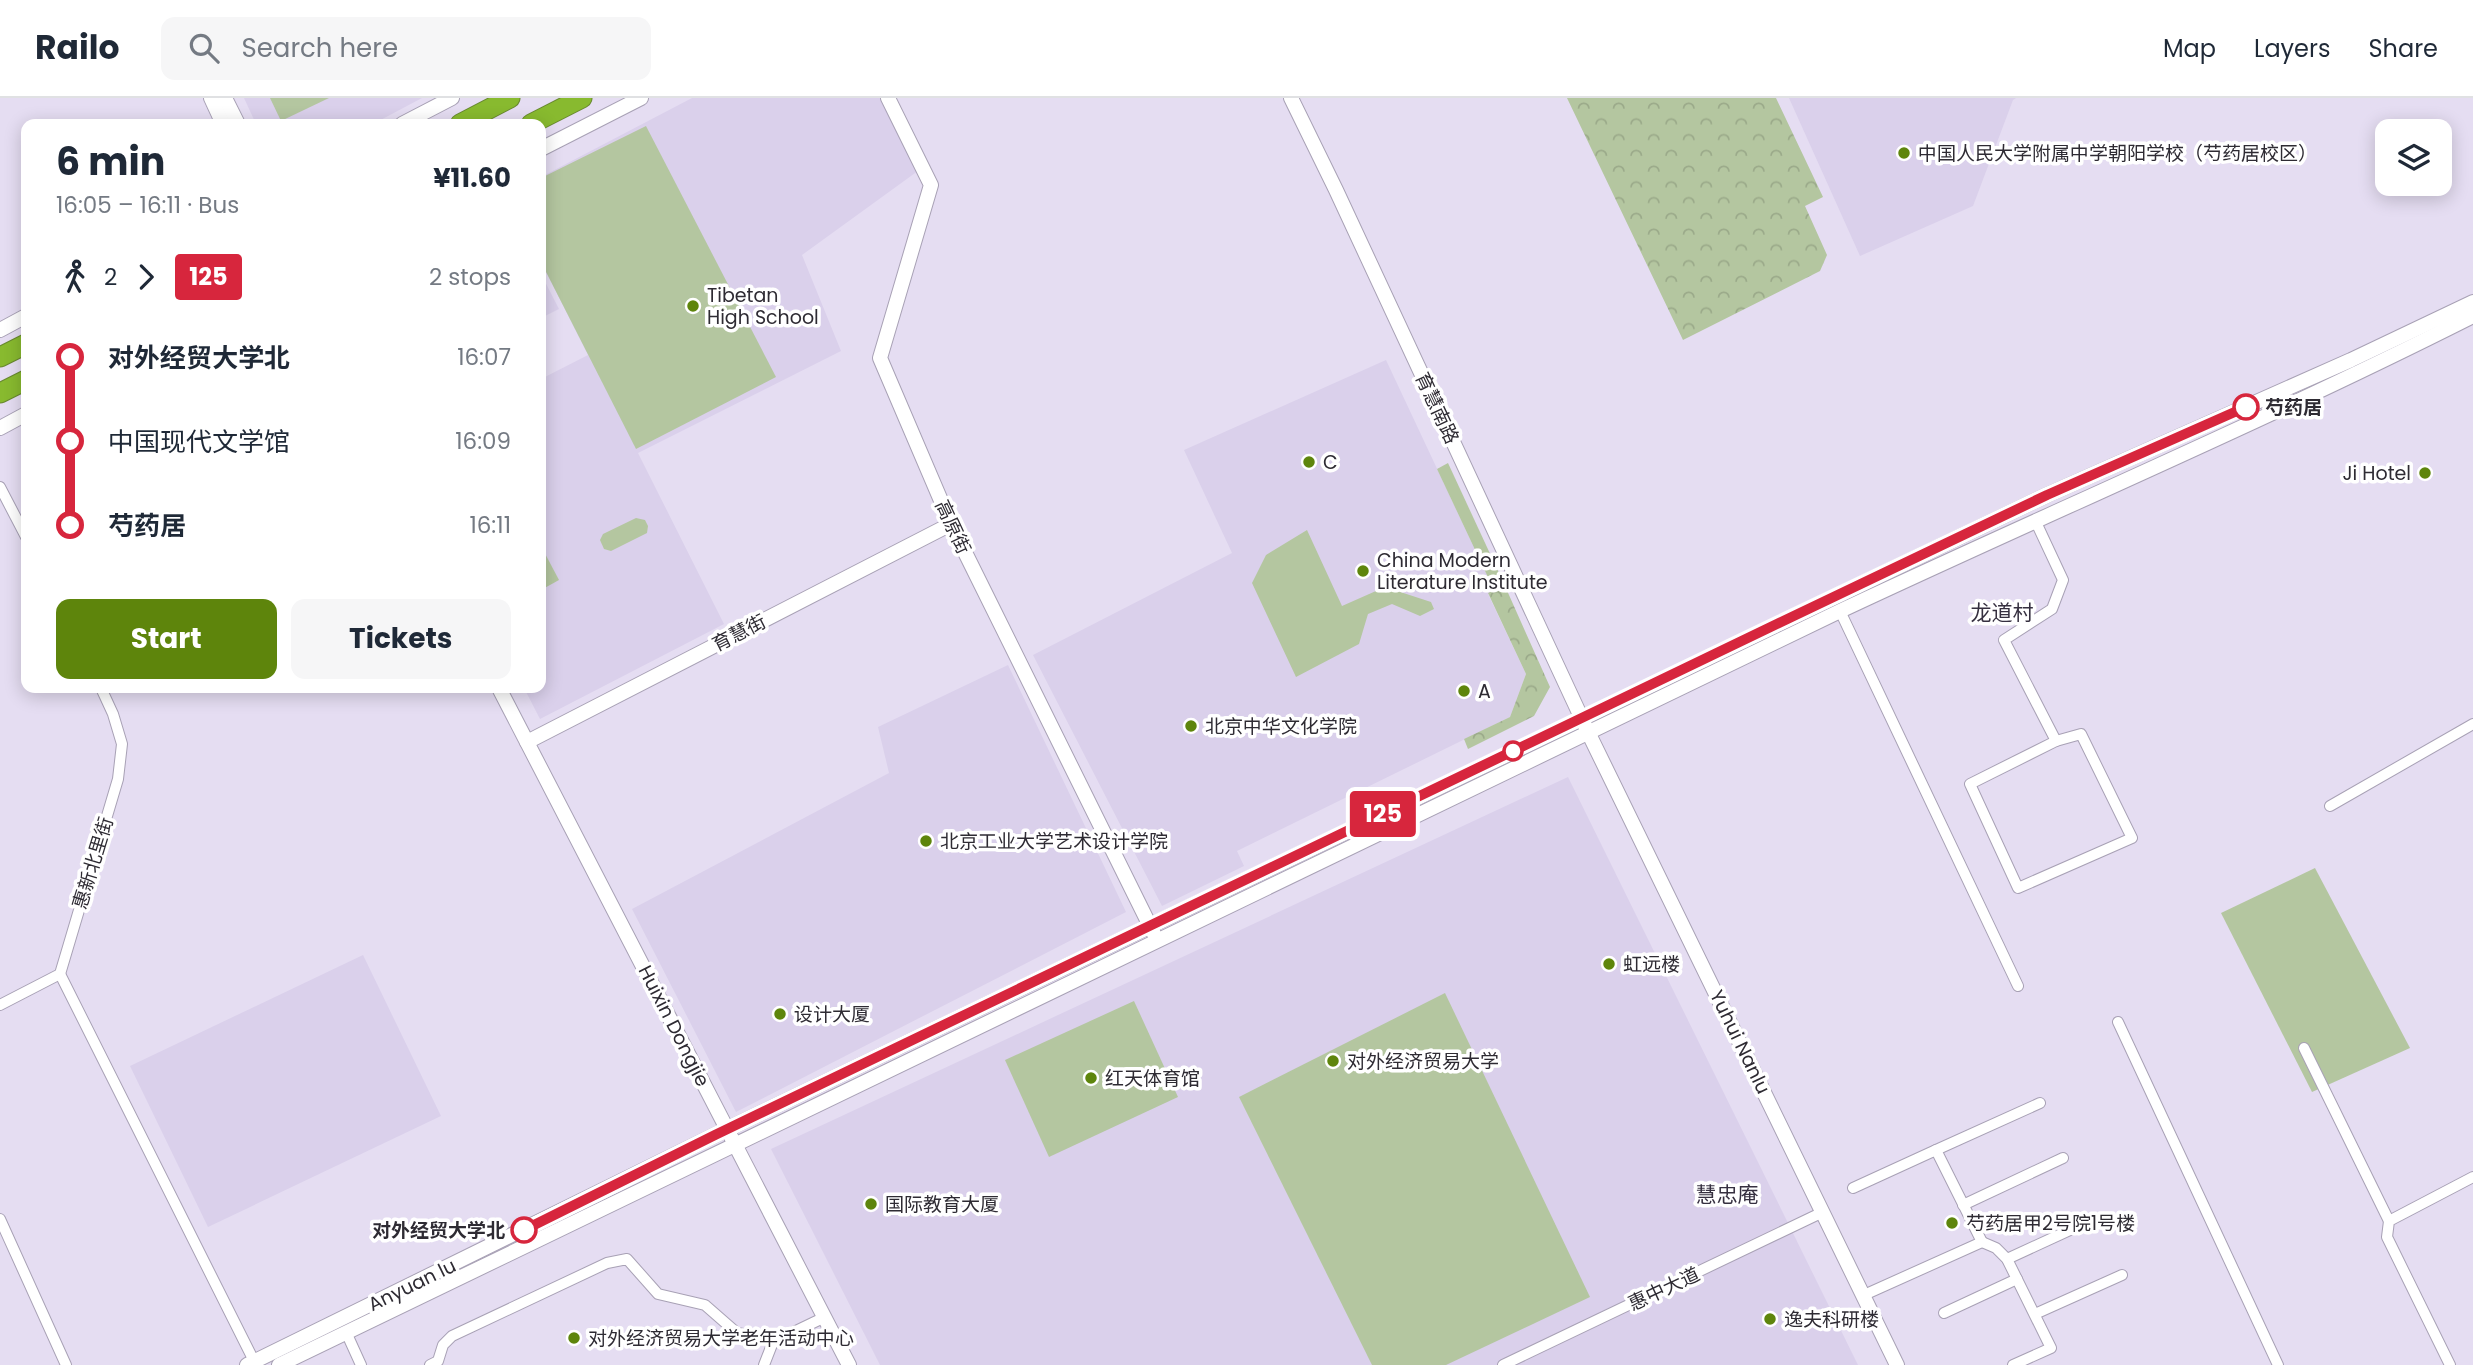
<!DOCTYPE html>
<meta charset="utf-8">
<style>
body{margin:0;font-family:Poppins,"Noto Sans SC",sans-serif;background:#f6f6f7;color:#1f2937;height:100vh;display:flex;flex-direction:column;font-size:26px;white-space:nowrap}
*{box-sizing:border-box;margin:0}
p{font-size:23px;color:#747a83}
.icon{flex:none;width:38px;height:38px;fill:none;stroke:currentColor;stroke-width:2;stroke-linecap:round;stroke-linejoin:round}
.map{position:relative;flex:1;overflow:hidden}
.side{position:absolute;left:21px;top:21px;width:525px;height:574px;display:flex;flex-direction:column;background:#fff;border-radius:14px;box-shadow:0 4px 18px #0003}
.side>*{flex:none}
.badge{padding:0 14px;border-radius:5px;font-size:24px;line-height:46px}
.buttons{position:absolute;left:2375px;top:21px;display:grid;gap:14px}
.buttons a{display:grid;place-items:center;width:77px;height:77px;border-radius:14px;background:#fff;box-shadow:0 4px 18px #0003;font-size:35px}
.map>.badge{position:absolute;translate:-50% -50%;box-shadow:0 0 0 4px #fff}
.legs{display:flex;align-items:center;gap:10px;height:77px;padding:0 35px;font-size:23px}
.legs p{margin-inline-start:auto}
.head{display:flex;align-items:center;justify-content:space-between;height:119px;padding:0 35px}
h1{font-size:38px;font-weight:700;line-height:52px}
.primary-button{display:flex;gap:14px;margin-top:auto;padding:14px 35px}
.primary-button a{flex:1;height:80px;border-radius:14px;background:#5e850c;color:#fff;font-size:28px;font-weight:700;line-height:80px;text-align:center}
.primary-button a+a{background:#f6f6f7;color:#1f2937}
ul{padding:0 35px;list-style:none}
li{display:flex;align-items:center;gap:24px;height:84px;font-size:26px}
li i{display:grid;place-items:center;width:10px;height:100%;margin:0 9px;background:currentColor}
li i::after{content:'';width:18px;height:18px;margin:-9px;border:5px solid;border-radius:50%;background:#fff}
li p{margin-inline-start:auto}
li:first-child i{background:linear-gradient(#0000 50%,currentColor 0)}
li:last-child i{background:linear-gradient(currentColor 50%,#0000 0)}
header{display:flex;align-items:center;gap:42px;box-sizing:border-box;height:98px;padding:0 35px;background:#fff;border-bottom:2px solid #e0e1e3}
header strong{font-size:33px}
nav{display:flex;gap:38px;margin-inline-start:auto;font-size:24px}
.search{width:490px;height:63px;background:#f6f6f7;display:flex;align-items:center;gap:18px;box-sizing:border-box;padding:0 24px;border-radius:14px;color:#747a83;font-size:26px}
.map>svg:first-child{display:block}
.built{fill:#dad0eb}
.forest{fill:url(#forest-crowns)}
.garden{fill:#b4c6a0}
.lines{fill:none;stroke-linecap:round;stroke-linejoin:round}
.street-casing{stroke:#a8a1b5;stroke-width:12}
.secondary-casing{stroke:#a8a1b5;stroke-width:16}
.highway-casing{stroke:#688830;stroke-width:21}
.street{stroke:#fff;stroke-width:10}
.secondary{stroke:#fff;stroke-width:14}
.highway{stroke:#88ba2f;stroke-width:19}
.line-1-casing{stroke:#fff;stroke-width:16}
.line-1{stroke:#d7263d;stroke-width:10}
.poi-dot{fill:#5e850c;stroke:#fff;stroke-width:2.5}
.stop-1-dot{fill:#fff;stroke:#d7263d;stroke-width:3.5}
.labels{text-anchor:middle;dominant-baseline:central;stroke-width:7;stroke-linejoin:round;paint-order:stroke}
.poi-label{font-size:19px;fill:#2e2b33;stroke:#fff;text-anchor:start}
.stop-label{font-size:19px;font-weight:bold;fill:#2e2b33;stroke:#fff;text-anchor:start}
.street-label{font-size:19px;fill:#2e2b33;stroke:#fff}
.neighbourhood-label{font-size:21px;fill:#363040;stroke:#fff}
</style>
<header>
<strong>Railo</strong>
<div class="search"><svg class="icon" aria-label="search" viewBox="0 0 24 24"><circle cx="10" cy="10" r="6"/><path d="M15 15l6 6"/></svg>Search here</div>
<nav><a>Map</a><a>Layers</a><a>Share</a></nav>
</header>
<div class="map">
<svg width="2473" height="1267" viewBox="0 0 2473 1267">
<defs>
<pattern id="forest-crowns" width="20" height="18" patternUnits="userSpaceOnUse" patternTransform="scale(1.75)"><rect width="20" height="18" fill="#b4c6a0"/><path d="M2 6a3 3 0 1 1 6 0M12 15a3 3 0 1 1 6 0" fill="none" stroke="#9baa8a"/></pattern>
</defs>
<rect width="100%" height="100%" fill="#e5ddf2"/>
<!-- built -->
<g class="built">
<path d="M 244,0 L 422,0 L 373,26 L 256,26 Z"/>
<path d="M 692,0 L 888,0 L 922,70 L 802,157 L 841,253 L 638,355 L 724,526 L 540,621 L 524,590 L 541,590 L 541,281 L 588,257 L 541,164 L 541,79 Z"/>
<path d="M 1789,0 L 2016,0 L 2013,2 L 1973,108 L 1860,158 Z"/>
<path d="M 541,176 L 559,211 L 541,220 Z"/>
<path d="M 1386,262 L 1494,492 L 1488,496 L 1526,576 L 1510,619 L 1237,753 L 1244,768 L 1162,808 L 1033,557 L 1232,455 L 1184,352 Z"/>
<path d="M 1008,567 L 1126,814 L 736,1014 L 632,811 L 889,675 L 878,629 Z"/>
<path d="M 1568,679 L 1858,1267 L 880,1267 L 771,1051 Z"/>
<path d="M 363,857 L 441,1018 L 208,1129 L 130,968 Z"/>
</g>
<!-- forest -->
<g class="forest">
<path d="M 1567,0 L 1776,0 L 1823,99 L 1805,108 L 1827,157 L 1820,173 L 1683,242 Z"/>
<path d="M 1505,488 L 1550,589 L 1534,618 L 1468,651 L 1464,641 L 1510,619 L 1526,576 L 1488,495 Z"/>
</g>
<!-- garden -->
<g class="garden">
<path d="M 270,0 L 329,0 L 281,23 Z"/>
<path d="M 646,28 L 776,279 L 636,351 L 541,164 L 541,80 Z"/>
<path d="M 1448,365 L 1505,488 L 1494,492 L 1437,371 Z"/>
<path d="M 636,420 L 645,422 L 648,428 L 647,435 L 611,453 L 604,451 L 600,442 L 603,436 Z"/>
<path d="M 1307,432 L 1342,508 L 1385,489 L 1431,504 L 1434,511 L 1420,518 L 1392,506 L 1368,516 L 1359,546 L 1296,579 L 1252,485 L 1266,457 Z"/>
<path d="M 541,448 L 559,482 L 541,492 Z"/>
<path d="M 2315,770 L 2410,950 L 2312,994 L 2221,815 Z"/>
<path d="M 1445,895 L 1590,1199 L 1446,1267 L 1372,1267 L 1239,999 Z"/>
<path d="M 1134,903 L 1178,999 L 1049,1059 L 1005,962 Z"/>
</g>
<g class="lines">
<defs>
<g id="street">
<path d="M 0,389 L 26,439"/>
<path d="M 2035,422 L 2063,482 L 2052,511 L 2004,542 L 2056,643"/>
<path d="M 1840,513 L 2018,888"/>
<path d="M 2081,636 L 2132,740 L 2018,790 L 1970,686 L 2056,643 Z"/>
<path d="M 2330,708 L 2473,626"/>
<path d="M 60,876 L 256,1267"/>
<path d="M 0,907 L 60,876 L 118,681 L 122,646 L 113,616 L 101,590"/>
<path d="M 2118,924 L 2278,1267"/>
<path d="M 2304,950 L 2389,1123"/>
<path d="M 1936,1052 L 2040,1005"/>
<path d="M 1853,1090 L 1936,1052 L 1982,1144 L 1864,1197"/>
<path d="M 1963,1107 L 2063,1060"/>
<path d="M 0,1121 L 66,1267"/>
<path d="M 1982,1144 L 1996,1150 L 2007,1161 L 2051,1250 L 2013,1267"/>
<path d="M 2007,1161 L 2096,1120"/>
<path d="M 1944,1215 L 2017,1181"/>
<path d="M 2035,1216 L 2122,1177"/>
<path d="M 346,1234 L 361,1267"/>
<path d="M 430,1267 L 438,1263 L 443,1247 L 452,1238 L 607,1165 L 627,1161 L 658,1196 L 705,1207 L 737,1235 L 761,1239 L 773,1244"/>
<path d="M 764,1267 L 773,1244 L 825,1219"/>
<path d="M 1503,1267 L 1823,1114"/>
<path d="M 2450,1267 L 2387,1139 L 2389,1123 L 2473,1079"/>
</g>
<g id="secondary">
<path d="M 211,0 L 223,26"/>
<path d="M 225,0 L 238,26"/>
<path d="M 888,0 L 931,87 L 880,260 L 951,426 L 1154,836"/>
<path d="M 1291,0 L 1336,92 L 1588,634 L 1897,1267"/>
<path d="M 402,26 L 452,0"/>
<path d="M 541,51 L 641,0"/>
<path d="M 0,232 L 26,218"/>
<path d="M 0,330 L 26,316"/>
<path d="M 499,590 L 849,1267"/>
<path d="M 527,644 L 951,426"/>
<path d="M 247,1267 L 715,1037 L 2047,397 L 2351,262 L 2473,204"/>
<path d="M 279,1267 L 1840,513 C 2051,414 2265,323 2473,218"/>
</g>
<g id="highway">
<path d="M 460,26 L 510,0"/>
<path d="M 531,26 L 582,0"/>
<path d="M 0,259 L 26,246"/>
<path d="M 0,295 L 26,282"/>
</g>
</defs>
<!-- street casing -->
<use href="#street" class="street-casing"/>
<!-- secondary casing -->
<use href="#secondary" class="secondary-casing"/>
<!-- highway casing -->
<use href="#highway" class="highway-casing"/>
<!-- street -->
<use href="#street" class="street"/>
<!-- secondary -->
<use href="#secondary" class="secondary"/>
<!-- highway -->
<use href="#highway" class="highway"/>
</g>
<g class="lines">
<defs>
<path id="line-1" d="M 524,1132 L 715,1037 L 1779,525 L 2047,397 L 2246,309"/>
</defs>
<!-- line-1 casing -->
<use href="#line-1" class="line-1-casing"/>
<!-- line-1 -->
<use href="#line-1" class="line-1"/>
</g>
<!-- markers -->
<g class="poi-dot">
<circle cx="1904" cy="55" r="7"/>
<circle cx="693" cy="208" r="7"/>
<circle cx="1309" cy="364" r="7"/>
<circle cx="2425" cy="375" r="7"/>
<circle cx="1363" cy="473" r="7"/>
<circle cx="1464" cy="593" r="7"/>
<circle cx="1191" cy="628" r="7"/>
<circle cx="926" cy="743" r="7"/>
<circle cx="1609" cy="866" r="7"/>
<circle cx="780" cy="916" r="7"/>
<circle cx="1333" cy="963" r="7"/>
<circle cx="1091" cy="980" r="7"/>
<circle cx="871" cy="1106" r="7"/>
<circle cx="1952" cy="1125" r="7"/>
<circle cx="1770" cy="1221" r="7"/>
<circle cx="574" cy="1240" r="7"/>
</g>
<g class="stop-1-dot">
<circle cx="2246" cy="309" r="12"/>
<circle cx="1513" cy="653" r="9"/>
<circle cx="524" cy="1132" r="12"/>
</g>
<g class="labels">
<!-- poi labels -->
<g class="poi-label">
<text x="1918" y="55">中国人民大学附属中学朝阳学校（芍药居校区）</text>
<text x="707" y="197">Tibetan<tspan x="707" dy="22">High School</tspan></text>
<text x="1323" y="364">C</text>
<text x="2411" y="375" text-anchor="end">Ji Hotel</text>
<text x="1377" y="462">China Modern<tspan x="1377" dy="22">Literature Institute</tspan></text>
<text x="1478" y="593">A</text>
<text x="1205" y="628">北京中华文化学院</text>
<text x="940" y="743">北京工业大学艺术设计学院</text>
<text x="1623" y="866">虹远楼</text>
<text x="794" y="916">设计大厦</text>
<text x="1347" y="963">对外经济贸易大学</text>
<text x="1105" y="980">红天体育馆</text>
<text x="885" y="1106">国际教育大厦</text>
<text x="1966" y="1125">芍药居甲2号院1号楼</text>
<text x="1784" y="1221">逸夫科研楼</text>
<text x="588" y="1240">对外经济贸易大学老年活动中心</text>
</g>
<!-- stop labels -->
<g class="stop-label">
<text x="2265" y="309">芍药居</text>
<text x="505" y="1132" text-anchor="end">对外经贸大学北</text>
</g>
<!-- street labels -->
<g class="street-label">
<text transform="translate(1437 310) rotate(65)">育慧南路</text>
<text transform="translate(953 429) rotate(65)">高原街</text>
<text transform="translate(739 535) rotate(-27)">育慧街</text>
<text transform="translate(93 765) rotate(-73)">惠新北里街</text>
<text transform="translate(674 928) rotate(63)">Huixin Dongjie</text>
<text transform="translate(1740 944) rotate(64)">Yuhui Nanlu</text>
<text transform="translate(412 1187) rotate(-26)">Anyuan lu</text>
<text transform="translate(1664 1191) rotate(-25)">惠中大道</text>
</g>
<!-- neighbourhood labels -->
<g class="neighbourhood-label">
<text x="2002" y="514">龙道村</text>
<text x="1727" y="1096">慧忠庵</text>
</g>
</g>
</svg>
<div class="buttons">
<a><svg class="icon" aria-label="layers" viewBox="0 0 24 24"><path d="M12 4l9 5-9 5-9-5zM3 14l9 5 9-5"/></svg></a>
</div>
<b class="badge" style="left:1383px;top:716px;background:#d7263d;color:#fff">125</b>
<section class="side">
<div class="head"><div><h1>6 min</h1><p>16:05 – 16:11 · Bus</p></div><b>¥11.60</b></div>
<div class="legs"><svg class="icon" aria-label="walk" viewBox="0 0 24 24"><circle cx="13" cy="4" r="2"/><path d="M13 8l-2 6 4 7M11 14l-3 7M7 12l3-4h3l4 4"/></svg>2<svg class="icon" aria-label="forward" viewBox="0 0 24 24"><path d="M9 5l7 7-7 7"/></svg><b class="badge" style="background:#d7263d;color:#fff">125</b><p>2 stops</p></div>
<ul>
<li><i style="color:#d7263d"></i><b>对外经贸大学北</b><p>16:07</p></li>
<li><i style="color:#d7263d"></i><span>中国现代文学馆</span><p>16:09</p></li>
<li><i style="color:#d7263d"></i><b>芍药居</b><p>16:11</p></li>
</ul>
<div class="primary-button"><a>Start</a><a>Tickets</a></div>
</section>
</div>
